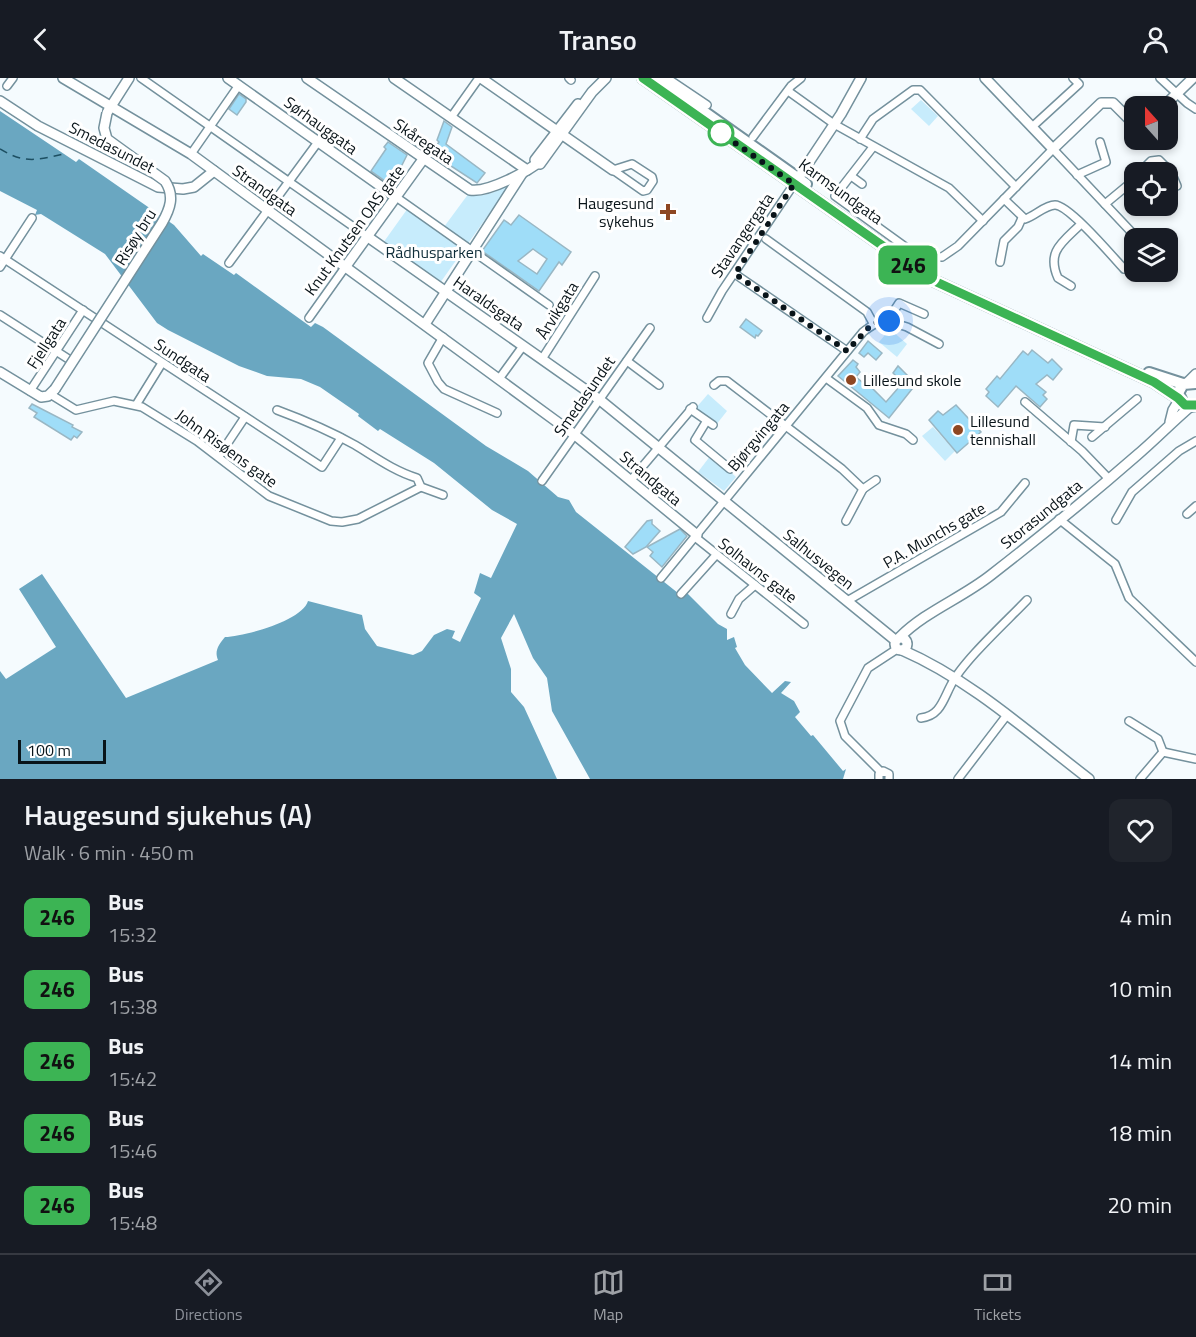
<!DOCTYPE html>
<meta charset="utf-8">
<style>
body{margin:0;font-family:"Titillium Web",sans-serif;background:#20242c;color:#f1f3f6;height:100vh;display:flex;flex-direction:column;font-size:22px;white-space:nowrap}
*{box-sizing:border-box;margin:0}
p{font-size:20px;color:#9ea1a6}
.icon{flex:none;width:33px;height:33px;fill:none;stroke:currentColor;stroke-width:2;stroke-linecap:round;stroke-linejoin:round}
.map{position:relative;height:701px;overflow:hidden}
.sheet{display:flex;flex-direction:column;background:#171b24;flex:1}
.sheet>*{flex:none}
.badge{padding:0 12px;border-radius:9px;font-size:21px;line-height:39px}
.needle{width:39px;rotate:339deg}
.controls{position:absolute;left:1124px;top:18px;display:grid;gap:12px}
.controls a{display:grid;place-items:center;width:54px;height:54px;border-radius:12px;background:#171b24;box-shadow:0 3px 9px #0003;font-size:30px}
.scale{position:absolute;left:18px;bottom:15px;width:88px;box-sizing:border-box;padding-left:6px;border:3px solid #091419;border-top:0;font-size:16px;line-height:21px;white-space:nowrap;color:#091419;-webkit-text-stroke:4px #fff;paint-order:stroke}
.you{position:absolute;width:30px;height:30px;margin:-15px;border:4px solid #fff;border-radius:50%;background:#1a73e8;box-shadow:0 0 0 9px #1a73e833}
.map>.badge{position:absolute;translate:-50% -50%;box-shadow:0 0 0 3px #fff}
.round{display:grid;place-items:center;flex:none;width:63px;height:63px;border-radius:12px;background:#20242c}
.headline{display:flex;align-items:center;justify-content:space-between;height:102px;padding:0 24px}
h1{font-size:28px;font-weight:600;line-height:45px}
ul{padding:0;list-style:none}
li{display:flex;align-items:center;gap:18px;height:72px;padding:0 24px}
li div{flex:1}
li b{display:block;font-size:22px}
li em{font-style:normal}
li .badge{min-width:66px;font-weight:700;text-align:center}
header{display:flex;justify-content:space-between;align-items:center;height:78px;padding:0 24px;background:#171b24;font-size:27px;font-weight:600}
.dock{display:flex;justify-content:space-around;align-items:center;height:84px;border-top:2px solid #363941;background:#171b24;font-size:16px;color:#9ea1a6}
.dock a{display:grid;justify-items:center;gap:3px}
.dock .current{color:#8c9099}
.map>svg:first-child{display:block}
.green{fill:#c7ecfc}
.water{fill:#6aa7c1}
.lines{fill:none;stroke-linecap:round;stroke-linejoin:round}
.ferry{stroke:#1d4f62;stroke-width:1.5;stroke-dasharray:8 6;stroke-linecap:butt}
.building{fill:#9fddf8;stroke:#99b7c4;stroke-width:1.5;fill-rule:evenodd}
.street-casing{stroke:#74919d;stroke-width:10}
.secondary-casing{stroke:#74919d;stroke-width:12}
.primary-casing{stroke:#74919d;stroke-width:14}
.street{stroke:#fff;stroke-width:7}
.secondary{stroke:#fff;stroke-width:9}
.primary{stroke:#fff;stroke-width:10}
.secondary-bridge-casing{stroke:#74919d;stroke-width:12;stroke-linecap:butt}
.secondary-bridge{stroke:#fff;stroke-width:9}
.line-casing{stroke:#fff;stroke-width:14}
.line{stroke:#3cb454;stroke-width:9}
.walk{stroke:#091419;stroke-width:6;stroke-dasharray:0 10.8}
.stop-dot{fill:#fff;stroke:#3cb454;stroke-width:3}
.poi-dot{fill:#8e4722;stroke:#fff;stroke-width:2}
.labels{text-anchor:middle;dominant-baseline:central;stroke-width:6;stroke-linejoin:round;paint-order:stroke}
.street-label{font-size:16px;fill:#091419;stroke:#fff}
.poi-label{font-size:16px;fill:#091419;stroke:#fff;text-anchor:start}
.park-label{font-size:16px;fill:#0f2d39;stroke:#fff}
</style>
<header><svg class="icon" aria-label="back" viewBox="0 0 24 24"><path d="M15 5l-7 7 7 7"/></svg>Transo<svg class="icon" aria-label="person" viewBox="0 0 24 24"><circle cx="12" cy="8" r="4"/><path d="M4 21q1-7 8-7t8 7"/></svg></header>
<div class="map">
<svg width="1196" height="701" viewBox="0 0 1196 701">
<rect width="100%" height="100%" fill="#f5fbfe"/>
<!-- green -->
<g class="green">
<path d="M 921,22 L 938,38 L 929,48 L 911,31 Z"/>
<path d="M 511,105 L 440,205 L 383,165 L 408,130 L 441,153 L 469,115 C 484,122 498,112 511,105 Z"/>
<path d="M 890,251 L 907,266 L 897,279 L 879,264 Z"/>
<path d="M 708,316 L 727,333 L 716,347 L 695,331 Z"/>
<path d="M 933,349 L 955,373 L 945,383 L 922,358 Z"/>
<path d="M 711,377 L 736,399 L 724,413 L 698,394 Z"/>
</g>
<!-- water -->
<path class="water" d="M 0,33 L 76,84 L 79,81 L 174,147 L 201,178 L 203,176 L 234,197 L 236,195 L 311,249 L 315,245 L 323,249 L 486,368 L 528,393 L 558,419 L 569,422 L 576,434 L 683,519 L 687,515 L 718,546 L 727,551 L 727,562 L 734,559 L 737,569 L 735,570 L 745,587 L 772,615 L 785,603 L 791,604 L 781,615 L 794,623 L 800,634 L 795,639 L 811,658 L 813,657 L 843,693 L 846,691 L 843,701 L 590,701 L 552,633 L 547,600 L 533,580 L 514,536 L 501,560 L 511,591 L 511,614 L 524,629 L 557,701 L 0,701 L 0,593 L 6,601 L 56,569 L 19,511 L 42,496 L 126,620 L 218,582 C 214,573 219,566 225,559 C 245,558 302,543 308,523 L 362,537 L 365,551 L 377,568 L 413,577 L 422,573 L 434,557 L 447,551 L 455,553 L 452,560 L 460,564 L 481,520 L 474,515 L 480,495 L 491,500 L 517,446 L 492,432 L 434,385 L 380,351 L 378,353 L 358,338 L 359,336 L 320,309 L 301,301 L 267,298 L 239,288 L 168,252 L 157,245 L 105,176 L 41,136 L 35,137 L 37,132 L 0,113 Z"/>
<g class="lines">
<!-- ferry -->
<path class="ferry" d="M 0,71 C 25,86 37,82 64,76"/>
</g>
<!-- building -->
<g class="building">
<path d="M 239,16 L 246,21 L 246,24 L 237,37 L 229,31 Z"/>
<path d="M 444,43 L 452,49 L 446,66 L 485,95 L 477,105 L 431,75 L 439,64 L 437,62 Z"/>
<path d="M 388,64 L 407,77 L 400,91 L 388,105 L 371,93 L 386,71 L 384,69 Z"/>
<path d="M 519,137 L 571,174 L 562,187 L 559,184 L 539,213 L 482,173 L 504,142 L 511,147 ZM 533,171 L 547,181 L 537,196 L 518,183 Z"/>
<path d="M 746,241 L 762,253 L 758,258 L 756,257 L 755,260 L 740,249 Z"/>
<path d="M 868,263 L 882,275 L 876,282 L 868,275 L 864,279 L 859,275 Z"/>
<path d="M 1032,272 L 1048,285 L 1052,281 L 1062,291 L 1053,302 L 1047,297 L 1036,306 L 1046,314 L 1043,317 L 1047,321 L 1040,329 L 1016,308 L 998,329 L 986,318 L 989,314 L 986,311 L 997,298 L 1000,301 L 1023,273 L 1028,277 Z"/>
<path d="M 853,282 L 858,286 L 856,289 L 860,294 L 856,299 L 867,308 L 869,307 L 886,324 L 900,308 L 900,305 L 896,302 L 898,300 L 893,295 L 898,288 L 916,306 L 889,340 L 838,298 Z"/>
<path d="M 32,326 L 73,347 L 72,349 L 82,354 L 77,360 L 74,358 L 71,362 L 34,339 L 37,335 L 29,330 Z"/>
<path d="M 956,327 L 981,354 L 957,375 L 929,342 L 938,333 L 943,337 Z"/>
<path d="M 652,442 L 652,446 L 660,453 L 646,469 L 633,476 L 625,469 L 647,443 Z"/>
<path d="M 680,451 L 687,458 L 662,489 L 650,478 L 653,474 L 647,469 Z"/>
</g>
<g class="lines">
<defs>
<g id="street">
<path d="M 141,0 L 368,159"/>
<path d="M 569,0 L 571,2"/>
<path d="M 667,0 L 707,27"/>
<path d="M 1160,0 L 1187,25 L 1196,31"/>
<path d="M 7,8 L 13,0"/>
<path d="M 788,13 L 834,46 L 949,110 L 983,143"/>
<path d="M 452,38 L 479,0"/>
<path d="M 1032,49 L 1079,6 L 1073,0"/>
<path d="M 753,59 L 791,8 L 801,0"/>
<path d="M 860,61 L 873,41 L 913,12 L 920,12 L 1016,109"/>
<path d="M 873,69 L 835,118 L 918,178 L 942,179 L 958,168 L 1053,71 L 1137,160"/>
<path d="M 191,76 L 239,7"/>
<path d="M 632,86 L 652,99 L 653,103 L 647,112 L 643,113 L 613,92 Z"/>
<path d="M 1140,94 L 1151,83 L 1159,82 L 1171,94 L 1177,108"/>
<path d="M 1077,97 L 1106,84 L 1100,64"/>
<path d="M 851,98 L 862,106"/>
<path d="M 396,119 L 549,227"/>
<path d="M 1004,121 L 1025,141 C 1035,138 1045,127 1055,127 C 1069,127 1113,179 1124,191"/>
<path d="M 1105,126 L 1134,102"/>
<path d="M 766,161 L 867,234 L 873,245"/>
<path d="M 0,178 L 322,389 L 341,360"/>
<path d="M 1000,184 L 1004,163 L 1018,149 L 1022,140"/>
<path d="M 229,185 L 318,64"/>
<path d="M 0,189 L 32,140"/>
<path d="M 735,196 L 847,273"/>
<path d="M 1071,208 L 1058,200 C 1046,173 1063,164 1081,146"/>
<path d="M 0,237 L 70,282"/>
<path d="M 309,240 L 346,188"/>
<path d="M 707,240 L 722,213 L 794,106"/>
<path d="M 884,242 L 907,249 L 939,266"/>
<path d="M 443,259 L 428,285 L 438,304 L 444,311 L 497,335"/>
<path d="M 542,281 L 595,198"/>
<path d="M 627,283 L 659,307"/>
<path d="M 826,300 L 867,330 L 879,347 L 906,356 L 913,362"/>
<path d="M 499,301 L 523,268"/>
<path d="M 714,307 L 719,303 L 727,303 L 842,391 L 863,411 L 876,402"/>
<path d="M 30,313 L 83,232"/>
<path d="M 50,316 L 76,332 L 114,323 L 142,329 L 197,363 L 269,418 L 331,443 L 342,444 L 358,441 L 421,409"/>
<path d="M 1025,324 L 1082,373 L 1109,401"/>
<path d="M 136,327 L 162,285"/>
<path d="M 690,331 L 713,347"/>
<path d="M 277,332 C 304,342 330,353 355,367 C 375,379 394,393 417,400 L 421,409 L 443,417"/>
<path d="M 706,344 L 695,362 L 730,391"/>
<path d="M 1092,359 L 1137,321"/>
<path d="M 1071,364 L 1074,347 L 1105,349"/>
<path d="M 219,378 L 245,339"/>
<path d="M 631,402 L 693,329"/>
<path d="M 542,403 L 650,250"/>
<path d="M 1187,436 L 1196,428"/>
<path d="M 1059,441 L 1115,486 L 1129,520 L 1196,584"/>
<path d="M 1116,442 L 1132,414 L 1179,373 L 1196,363"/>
<path d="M 846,443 L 863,411"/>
<path d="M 695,459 L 804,546"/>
<path d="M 661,500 L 863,254 C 876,243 891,241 899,225 L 924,236"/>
<path d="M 681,516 L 716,477"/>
<path d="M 847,523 L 1001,434 L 1025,405"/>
<path d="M 731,536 L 739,521 L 755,507"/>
<path d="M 921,640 C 940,638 943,622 951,607 C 963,583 1006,544 1027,522"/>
<path d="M 1129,643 L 1158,661 L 1163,674"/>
<path d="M 881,694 L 845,658 L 840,643 L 868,590 L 897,571"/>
<path d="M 879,701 L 879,696 L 883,693 L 889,696 L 889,701"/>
<path d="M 958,701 L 1007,637"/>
<path d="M 1140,701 L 1163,674 L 1196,681"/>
</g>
<g id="secondary">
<path d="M 63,0 L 191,76 L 575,357 L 697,457"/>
<path d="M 228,0 L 396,119"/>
<path d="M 307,0 L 470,112 C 488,115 529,93 543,81"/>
<path d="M 394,0 L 527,92"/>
<path d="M 481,0 L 613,92"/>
<path d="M 985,0 L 1053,71 L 1101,25 L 1113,25 L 1134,46"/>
<path d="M 0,23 L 38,48 L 158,109 L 183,111 L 194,109 L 214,93"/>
<path d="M 1164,28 L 1193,0"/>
<path d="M 108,33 L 129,0"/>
<path d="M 535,82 L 578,26"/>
<path d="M 540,86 L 592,14 L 606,0"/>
<path d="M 795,105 L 841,36 L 861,0"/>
<path d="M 368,159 L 600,322 L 895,562"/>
<path d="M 346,188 L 424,80"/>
<path d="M 425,246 L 523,94"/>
<path d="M 0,294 L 41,319 L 48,318 L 55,311"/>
<path d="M 1188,304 L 1196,296"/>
<path d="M 1170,344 L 1173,332 L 1179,322"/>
<path d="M 900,559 C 926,533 962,520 991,497 C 1040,459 1089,419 1136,378 C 1155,362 1172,344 1191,328"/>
<circle cx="901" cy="566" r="6"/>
<path d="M 902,572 C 971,602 1029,655 1089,701"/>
</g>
<g id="primary">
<path d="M 643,0 L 930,201 L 1154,304 L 1178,320"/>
<path d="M 656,0 L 806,106"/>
<path d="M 1149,295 L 1183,306"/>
<path d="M 1196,305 L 1183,306 L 1178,315 L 1183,326 L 1191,328 L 1196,327"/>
</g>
</defs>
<!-- street casing -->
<use href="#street" class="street-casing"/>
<!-- secondary casing -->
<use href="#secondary" class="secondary-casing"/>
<!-- primary casing -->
<use href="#primary" class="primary-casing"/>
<!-- street -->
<use href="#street" class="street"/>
<!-- secondary -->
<use href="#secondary" class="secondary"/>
<!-- primary -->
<use href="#primary" class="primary"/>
<defs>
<path id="secondary-bridge" d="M 55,311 L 162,145 C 170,131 175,118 165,103 L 107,61 L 104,50 L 107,35"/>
</defs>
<!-- secondary-bridge casing -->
<use href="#secondary-bridge" class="secondary-bridge-casing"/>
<!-- secondary-bridge -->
<use href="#secondary-bridge" class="secondary-bridge"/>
</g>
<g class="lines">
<defs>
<path id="line" d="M 643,0 L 930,201 L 1154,304 L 1178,320 L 1185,327 L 1196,327"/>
</defs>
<!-- line casing -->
<use href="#line" class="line-casing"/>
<!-- line -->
<use href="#line" class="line"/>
<!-- walk -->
<path class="walk" d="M 721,55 L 715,51 L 794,106 L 735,196 L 847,273 L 873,245 L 889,243"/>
</g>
<!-- markers -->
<circle class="stop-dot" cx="721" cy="55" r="12"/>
<g class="poi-dot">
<path d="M665 125h6v6h6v6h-6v6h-6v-6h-6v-6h6z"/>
<circle cx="851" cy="302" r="6"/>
<circle cx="958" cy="352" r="6"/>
</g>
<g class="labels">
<!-- street labels -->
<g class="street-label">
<text transform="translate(321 47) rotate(36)">Sørhauggata</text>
<text transform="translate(424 63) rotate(34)">Skåregata</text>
<text transform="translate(112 69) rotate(27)">Smedasundet</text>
<text transform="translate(265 112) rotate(36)">Strandgata</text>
<text transform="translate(841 113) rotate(36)">Karmsundgata</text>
<text transform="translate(354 152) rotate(-54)">Knut Knutsen OAS gate</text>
<text transform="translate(742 157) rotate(-56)">Stavangergata</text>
<text transform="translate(135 159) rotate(-58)">Risøy bru</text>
<text transform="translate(489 225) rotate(35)">Haraldsgata</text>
<text transform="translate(557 232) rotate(-58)">Årvikgata</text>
<text transform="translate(46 265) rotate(-57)">Fjellgata</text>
<text transform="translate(183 282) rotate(34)">Sundgata</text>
<text transform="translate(584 318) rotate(-55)">Smedasundet</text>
<text transform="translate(758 358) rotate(-50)">Bjørgvingata</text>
<text transform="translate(227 370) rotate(36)">John Risøens gate</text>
<text transform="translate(651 400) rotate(40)">Strandgata</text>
<text transform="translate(1041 436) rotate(-39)">Storasundgata</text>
<text transform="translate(934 457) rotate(-30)">P.A. Munchs gate</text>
<text transform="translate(819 481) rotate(39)">Salhusvegen</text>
<text transform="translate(758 492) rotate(38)">Solhavns gate</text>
</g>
<!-- poi labels -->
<g class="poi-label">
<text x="654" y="125" text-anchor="end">Haugesund<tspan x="654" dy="18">sykehus</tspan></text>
<text x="863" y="302">Lillesund skole</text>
<text x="970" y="343">Lillesund<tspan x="970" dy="18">tennishall</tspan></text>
</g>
<!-- park labels -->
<g class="park-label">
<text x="434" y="174">Rådhusparken</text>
</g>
</g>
</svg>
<div class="controls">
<a><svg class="needle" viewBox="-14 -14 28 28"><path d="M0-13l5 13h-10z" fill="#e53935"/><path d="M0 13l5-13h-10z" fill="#9ea1a6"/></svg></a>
<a><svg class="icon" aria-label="locate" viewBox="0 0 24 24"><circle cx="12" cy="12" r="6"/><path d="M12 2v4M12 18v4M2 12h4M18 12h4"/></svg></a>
<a><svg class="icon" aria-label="layers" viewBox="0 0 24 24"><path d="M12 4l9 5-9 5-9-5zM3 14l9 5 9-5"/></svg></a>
</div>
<div class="scale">100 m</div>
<div class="you" style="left:889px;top:243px"></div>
<b class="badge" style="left:908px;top:187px;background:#3cb454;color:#111">246</b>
</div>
<section class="sheet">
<div class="headline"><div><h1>Haugesund sjukehus (A)</h1><p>Walk · 6 min · 450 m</p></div><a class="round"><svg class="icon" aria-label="heart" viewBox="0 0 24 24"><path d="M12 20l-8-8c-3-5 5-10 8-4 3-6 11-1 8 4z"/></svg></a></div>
<ul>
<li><span class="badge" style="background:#3cb454;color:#111">246</span><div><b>Bus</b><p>15:32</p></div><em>4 min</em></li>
<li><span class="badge" style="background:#3cb454;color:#111">246</span><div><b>Bus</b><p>15:38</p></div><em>10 min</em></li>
<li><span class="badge" style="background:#3cb454;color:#111">246</span><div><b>Bus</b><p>15:42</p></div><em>14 min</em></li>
<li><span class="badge" style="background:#3cb454;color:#111">246</span><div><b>Bus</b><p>15:46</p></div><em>18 min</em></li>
<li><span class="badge" style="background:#3cb454;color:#111">246</span><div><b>Bus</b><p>15:48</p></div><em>20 min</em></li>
</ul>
</section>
<nav class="dock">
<a class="current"><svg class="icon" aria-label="directions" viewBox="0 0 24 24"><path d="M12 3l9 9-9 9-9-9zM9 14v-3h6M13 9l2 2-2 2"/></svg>Directions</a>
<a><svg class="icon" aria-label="map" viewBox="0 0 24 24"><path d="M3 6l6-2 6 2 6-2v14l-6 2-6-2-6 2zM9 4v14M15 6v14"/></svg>Map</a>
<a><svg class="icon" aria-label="tickets" viewBox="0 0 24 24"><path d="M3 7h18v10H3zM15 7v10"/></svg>Tickets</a>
</nav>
